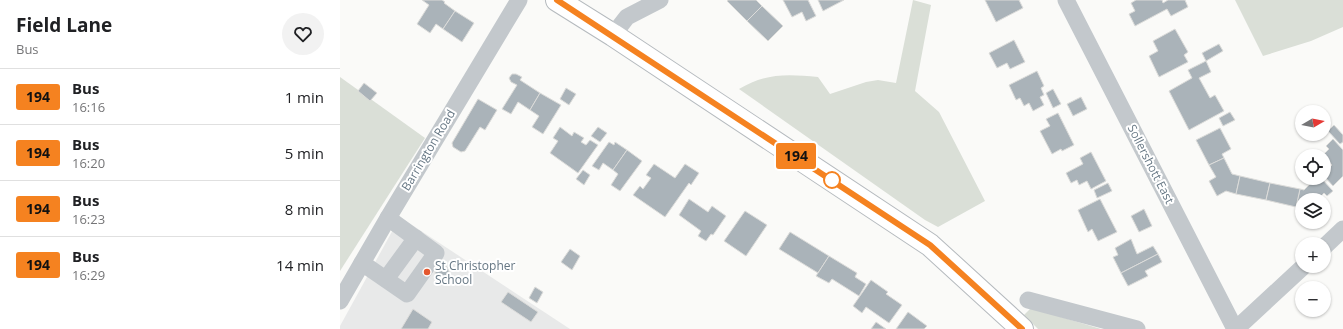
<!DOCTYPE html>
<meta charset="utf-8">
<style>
body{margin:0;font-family:"Open Sans",sans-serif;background:#f2f2f2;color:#202124;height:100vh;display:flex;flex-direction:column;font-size:15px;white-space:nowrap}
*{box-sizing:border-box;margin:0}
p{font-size:13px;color:#757577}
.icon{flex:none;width:22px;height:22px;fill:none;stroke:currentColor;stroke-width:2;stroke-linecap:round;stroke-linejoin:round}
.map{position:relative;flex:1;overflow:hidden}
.drawer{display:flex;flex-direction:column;background:#fff;width:340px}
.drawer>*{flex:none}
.badge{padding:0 8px;border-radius:3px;font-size:14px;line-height:26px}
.needle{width:26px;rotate:80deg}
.controls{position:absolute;left:955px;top:105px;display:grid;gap:8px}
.controls a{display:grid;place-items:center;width:36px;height:36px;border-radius:50%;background:#fff;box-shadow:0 1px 3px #0004;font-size:20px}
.map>.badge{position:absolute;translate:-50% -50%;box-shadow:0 0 0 2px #fff}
.round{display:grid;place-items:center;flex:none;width:42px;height:42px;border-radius:21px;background:#f2f2f2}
.head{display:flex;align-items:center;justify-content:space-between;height:68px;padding:0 16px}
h1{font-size:19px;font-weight:700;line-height:30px}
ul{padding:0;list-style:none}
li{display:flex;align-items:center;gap:12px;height:56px;padding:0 16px;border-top:1px solid #e0e0e0}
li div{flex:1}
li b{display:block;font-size:15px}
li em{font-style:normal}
li .badge{min-width:44px;font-weight:700;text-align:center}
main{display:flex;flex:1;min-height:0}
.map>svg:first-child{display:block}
.built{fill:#e8e9e9}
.green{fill:#dadfd7}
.building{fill:#aab3b9;stroke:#dcdcda}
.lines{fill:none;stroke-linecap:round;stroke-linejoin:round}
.major-casing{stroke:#b5babe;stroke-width:24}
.minor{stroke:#c3c8cc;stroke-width:17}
.major{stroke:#fff;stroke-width:22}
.line-casing{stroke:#fff;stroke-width:9}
.line{stroke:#f58220;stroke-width:6}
.stop-dot{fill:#fff;stroke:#f58220;stroke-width:2}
.poi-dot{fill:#e4572e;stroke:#fff;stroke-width:1.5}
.labels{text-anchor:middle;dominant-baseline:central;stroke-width:4;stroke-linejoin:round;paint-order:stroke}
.street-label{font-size:12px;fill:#657683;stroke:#fff}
.poi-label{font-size:12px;fill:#657683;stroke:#fff;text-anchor:start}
</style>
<main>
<section class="drawer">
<div class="head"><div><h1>Field Lane</h1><p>Bus</p></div><a class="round"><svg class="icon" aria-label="heart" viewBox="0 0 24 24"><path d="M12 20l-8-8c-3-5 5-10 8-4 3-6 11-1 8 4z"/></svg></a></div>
<ul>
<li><span class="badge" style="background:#f58220;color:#111">194</span><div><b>Bus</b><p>16:16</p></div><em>1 min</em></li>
<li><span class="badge" style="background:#f58220;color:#111">194</span><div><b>Bus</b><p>16:20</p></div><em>5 min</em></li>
<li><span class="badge" style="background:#f58220;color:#111">194</span><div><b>Bus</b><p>16:23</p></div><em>8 min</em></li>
<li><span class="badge" style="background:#f58220;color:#111">194</span><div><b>Bus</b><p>16:29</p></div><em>14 min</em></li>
</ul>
</section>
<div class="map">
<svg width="1003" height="329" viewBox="0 0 1003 329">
<rect width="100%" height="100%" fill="#fafaf8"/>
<!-- built -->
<path class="built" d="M 60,217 L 230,329 L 0,329 L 0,326 Z"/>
<!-- green -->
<g class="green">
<path d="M 573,0 L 591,5 L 575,91 L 599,112 L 645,201 L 598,227 L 585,220 L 399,89 C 426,73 447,74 478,77 L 490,94 L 526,82 L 538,80 L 556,83 Z"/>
<path d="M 895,0 L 1003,0 L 1003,27 L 971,41 L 923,56 Z"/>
<path d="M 0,77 L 85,138 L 0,271 Z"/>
<path d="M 691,308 L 761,329 L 698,329 L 684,315 Z"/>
</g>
<!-- building -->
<g class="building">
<path d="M 82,0 L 102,0 L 105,2 L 104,3 L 115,11 L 103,29 L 96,24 L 90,33 L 77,24 L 89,5 Z"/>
<path d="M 388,0 L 416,0 L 422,6 L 407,21 L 387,1 Z"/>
<path d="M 443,0 L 468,0 L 476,16 L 466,21 L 462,12 L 452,17 Z"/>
<path d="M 478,0 L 504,0 L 483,11 Z"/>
<path d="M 645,0 L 679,0 L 683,8 L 656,22 Z"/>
<path d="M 796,0 L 822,0 L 823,3 L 828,0 L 845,0 L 848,7 L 831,16 L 827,9 L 795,26 L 789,14 L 795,11 L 791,3 Z"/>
<path d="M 422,6 L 443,26 L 428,41 L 407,21 Z"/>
<path d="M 115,11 L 134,23 L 122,42 L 103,29 Z"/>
<path d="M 835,29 L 848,52 L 844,55 L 848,62 L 819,77 L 809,56 L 818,51 L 813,41 Z"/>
<path d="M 674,40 L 685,62 L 670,69 L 667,63 L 657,68 L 649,53 Z"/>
<path d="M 879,44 L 883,51 L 866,61 L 862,53 Z"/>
<path d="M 866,61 L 871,72 L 859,78 L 870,98 L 875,95 L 884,111 L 849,130 L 829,91 L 852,78 L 848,70 Z"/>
<path d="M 697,71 L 704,86 L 701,88 L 704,95 L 700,97 L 704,105 L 693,111 L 689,103 L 684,106 L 680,98 L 676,100 L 669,85 Z"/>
<path d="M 172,74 L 176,74 L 182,77 L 180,80 L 200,93 L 190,110 L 178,102 L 171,114 L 162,109 L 177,85 L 171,82 L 169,78 Z"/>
<path d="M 24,83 L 37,93 L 30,101 L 18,91 Z"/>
<path d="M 226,88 L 236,94 L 229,105 L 220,99 Z"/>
<path d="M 713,89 L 721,104 L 713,108 L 706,93 Z"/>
<path d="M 200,93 L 221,105 L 203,134 L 192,127 L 199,116 L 190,110 Z"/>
<path d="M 741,97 L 747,109 L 733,116 L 727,104 Z"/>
<path d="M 138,99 L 157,110 L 145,130 L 140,127 L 125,151 L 121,152 L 113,147 L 112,143 Z"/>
<path d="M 890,112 L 895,120 L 883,126 L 879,118 Z"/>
<path d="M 718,113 L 734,145 L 722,151 L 721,149 L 712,154 L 700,131 L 710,126 L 706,119 Z"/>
<path d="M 994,125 L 1003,135 L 1003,142 L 1000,144 L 988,131 Z"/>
<path d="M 220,127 L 232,136 L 234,132 L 244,138 L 241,142 L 246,145 L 250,140 L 258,145 L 238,173 L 210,153 L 218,141 L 213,138 Z"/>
<path d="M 258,127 L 267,133 L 260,142 L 251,136 Z"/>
<path d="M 880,128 L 891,149 L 882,154 L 884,158 L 869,165 L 856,140 Z"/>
<path d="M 993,139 L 1003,150 L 1003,176 L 993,186 L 984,176 L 984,173 L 992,165 L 983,155 L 989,149 L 986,146 Z"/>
<path d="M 269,142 L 274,145 L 275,142 L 287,150 L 273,170 L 263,163 L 259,170 L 252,166 Z"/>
<path d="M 287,150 L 302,161 L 280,191 L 271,185 L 278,174 L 273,170 Z"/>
<path d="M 751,152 L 766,181 L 751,189 L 747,181 L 739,185 L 737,180 L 731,183 L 726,173 L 743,164 L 740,158 Z"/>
<path d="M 884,158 L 892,174 L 900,176 L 896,194 L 886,191 L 877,196 L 869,181 L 876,177 L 869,165 Z"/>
<path d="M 314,164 L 335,178 L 345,164 L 359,173 L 351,185 L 349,183 L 325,217 L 293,195 L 300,186 L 303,189 L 311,178 L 306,175 Z"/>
<path d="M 243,170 L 250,175 L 244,185 L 236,179 Z"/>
<path d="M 900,176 L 930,183 L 926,200 L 896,194 Z"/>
<path d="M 973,178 L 981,178 L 993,191 L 987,196 L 984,193 L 979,198 L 980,200 L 962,200 L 962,208 L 956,207 L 960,189 L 964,190 L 973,181 L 971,180 Z"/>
<path d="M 768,183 L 772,191 L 757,198 L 754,190 Z"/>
<path d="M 930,183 L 960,189 L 956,207 L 926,200 Z"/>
<path d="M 349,199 L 368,212 L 372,206 L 386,216 L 373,235 L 371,234 L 366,241 L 358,236 L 361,231 L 339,215 Z"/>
<path d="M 760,199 L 777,232 L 758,241 L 752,229 L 748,232 L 738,210 Z"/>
<path d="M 804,209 L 812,226 L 799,232 L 791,216 Z"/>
<path d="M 405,211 L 427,225 L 406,256 L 384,241 Z"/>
<path d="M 450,232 L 489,256 L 478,273 L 439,249 Z"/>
<path d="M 791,239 L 797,254 L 813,246 L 818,254 L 781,273 L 773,257 L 778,255 L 775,248 Z"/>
<path d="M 230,249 L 240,256 L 232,270 L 221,262 Z"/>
<path d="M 818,254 L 822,262 L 805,271 L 808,276 L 788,286 L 781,273 Z"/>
<path d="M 489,256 L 517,273 L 515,277 L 526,284 L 519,296 L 492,279 L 489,283 L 476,276 Z"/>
<circle cx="102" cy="272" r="7"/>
<path d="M 531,280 L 548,292 L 546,294 L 562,305 L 549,323 L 526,307 L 522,313 L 513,306 Z"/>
<path d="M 195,287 L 203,292 L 197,303 L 189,298 Z"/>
<path d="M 168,292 L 198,312 L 191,322 L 161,302 Z"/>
<path d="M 73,309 L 92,322 L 88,329 L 61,329 Z"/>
<path d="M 568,312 L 587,326 L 584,329 L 556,329 Z"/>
<path d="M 536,322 L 546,329 L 531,329 Z"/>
</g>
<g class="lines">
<defs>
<path id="major" d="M 217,0 L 273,35 L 590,245 L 682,329"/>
</defs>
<!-- major casing -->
<use href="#major" class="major-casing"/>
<!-- minor -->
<g class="minor">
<path d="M 726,0 L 895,329"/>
<path d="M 273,35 L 287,17 L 320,0"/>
<path d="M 984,247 L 1003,229"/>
<path d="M 22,263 L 67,294 L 96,253 L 48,218"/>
<path d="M 46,279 L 76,238"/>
<path d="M 688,300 L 797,329"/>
<path d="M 0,301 L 48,218 L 179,0"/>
<path d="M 896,329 L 964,266"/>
</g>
<!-- major -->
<use href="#major" class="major"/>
</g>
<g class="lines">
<defs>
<path id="line" d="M 217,0 L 590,245 L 682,329"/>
</defs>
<!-- line casing -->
<use href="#line" class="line-casing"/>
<!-- line -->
<use href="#line" class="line"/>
</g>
<!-- markers -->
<circle class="stop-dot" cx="492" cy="180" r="8"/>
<circle class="poi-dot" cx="87" cy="272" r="4"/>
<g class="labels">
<!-- street labels -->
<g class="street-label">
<text transform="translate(88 150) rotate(-59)">Barrington Road</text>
<text transform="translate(811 164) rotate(63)">Sollershott East</text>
</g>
<!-- poi labels -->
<g class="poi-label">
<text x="95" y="265">St Christopher<tspan x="95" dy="14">School</tspan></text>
</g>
</g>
</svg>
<div class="controls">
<a><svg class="needle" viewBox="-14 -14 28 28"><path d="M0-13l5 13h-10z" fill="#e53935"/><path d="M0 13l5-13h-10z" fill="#757577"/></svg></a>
<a><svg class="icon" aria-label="locate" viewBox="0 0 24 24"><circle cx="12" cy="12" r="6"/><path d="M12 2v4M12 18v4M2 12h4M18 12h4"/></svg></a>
<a><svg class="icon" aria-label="layers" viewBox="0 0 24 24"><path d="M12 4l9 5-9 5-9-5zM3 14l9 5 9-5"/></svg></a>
<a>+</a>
<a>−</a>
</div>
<b class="badge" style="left:456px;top:156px;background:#f58220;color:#111">194</b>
</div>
</main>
